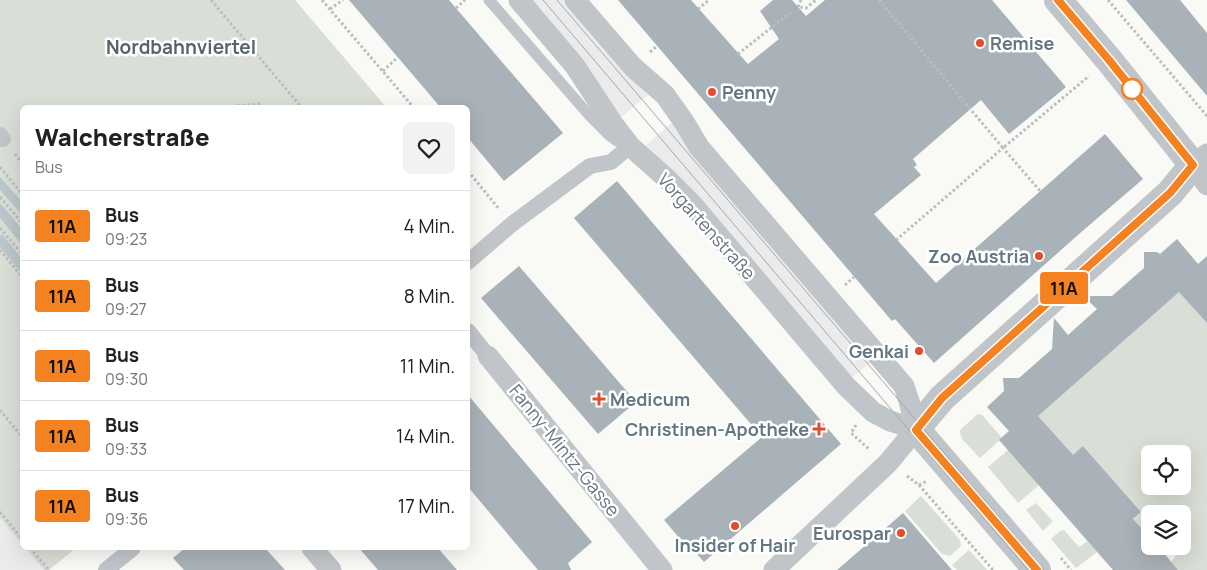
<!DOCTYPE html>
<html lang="de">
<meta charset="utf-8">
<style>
body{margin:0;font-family:Manrope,sans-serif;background:#f2f2f2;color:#202124;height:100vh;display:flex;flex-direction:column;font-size:19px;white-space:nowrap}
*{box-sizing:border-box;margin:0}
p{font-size:16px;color:#757577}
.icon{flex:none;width:28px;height:28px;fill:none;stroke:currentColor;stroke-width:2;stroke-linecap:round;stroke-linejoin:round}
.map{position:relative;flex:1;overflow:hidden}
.panel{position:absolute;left:20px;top:105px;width:450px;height:445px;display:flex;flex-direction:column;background:#fff;border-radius:8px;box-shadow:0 5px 20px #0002}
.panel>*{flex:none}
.badge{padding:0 10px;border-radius:4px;font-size:18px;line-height:32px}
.controls{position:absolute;left:1141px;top:445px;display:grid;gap:10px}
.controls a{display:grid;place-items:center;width:50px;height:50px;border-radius:8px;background:#fff;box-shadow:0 5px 20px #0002;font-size:25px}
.map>.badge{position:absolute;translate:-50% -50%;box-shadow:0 0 0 2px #fff}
.round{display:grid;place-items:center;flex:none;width:52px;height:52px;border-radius:8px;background:#f2f2f2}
.head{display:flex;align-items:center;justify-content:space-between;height:85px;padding:0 15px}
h1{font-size:24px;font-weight:800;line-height:38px}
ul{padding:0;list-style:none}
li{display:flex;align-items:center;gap:15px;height:70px;padding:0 15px;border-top:1px solid #e0e0e0}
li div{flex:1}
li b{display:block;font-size:19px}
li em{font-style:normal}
li .badge{min-width:55px;font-weight:700;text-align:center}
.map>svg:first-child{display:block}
.built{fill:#eaebea}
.green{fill:#d9ded6;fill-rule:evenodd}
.water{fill:#bac6ca}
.building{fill:#a9b2b8}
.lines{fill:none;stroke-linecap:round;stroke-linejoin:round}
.path{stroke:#babec1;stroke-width:3;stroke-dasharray:2.5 2.5;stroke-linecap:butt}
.service{stroke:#c0c5c9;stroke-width:11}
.pedestrian{stroke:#c0c5c9;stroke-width:16}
.minor{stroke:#c0c5c9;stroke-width:21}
.tertiary{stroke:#c0c5c9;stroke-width:28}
.tram{stroke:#a1a9ae;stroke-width:1}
.line-casing{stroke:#fff;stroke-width:11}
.line{stroke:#f58220;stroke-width:8}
.poi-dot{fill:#e24d2d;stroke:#fff;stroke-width:2}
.stop-dot{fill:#fff;stroke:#f58220;stroke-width:2.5}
.labels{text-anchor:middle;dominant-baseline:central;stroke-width:5;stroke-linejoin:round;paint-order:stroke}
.poi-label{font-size:18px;font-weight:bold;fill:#647681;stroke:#fff;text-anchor:end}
.street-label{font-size:18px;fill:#647681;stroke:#fff}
.neighbourhood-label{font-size:19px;font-weight:bold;fill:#56646c;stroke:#fff}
</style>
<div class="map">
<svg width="1207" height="570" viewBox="0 0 1207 570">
<rect width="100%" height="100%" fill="#f9f9f6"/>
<!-- built -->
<g class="built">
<path d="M 527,0 L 566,0 L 651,92 L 618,120 Z"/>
<path d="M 675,120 L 859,346 L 870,363 L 850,379 L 643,148 Z"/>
<path d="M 0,518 L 22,545 L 22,548 L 25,548 L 44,570 L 0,570 Z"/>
</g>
<!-- green -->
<g class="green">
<path d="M 0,0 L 295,0 L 386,107 L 22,108 L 22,545 L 0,518 Z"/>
<path d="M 1179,284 L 1207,316 L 1207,570 L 1178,570 L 1171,562 L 1176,556 L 1171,551 L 1166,555 L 1158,546 L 1182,546 L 1182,514 L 1150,514 L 1150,538 L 1146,533 L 1144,535 L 1132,521 L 1141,512 L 1084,447 L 1069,458 L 1030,414 ZM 1150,454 L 1182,454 L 1182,486 L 1150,486 Z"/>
<path d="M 978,414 L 982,415 L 1002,438 L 980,458 L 962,439 L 960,432 L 961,429 Z"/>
<path d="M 1008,450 L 1039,485 L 1018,503 L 988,467 Z"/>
<path d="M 921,496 L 960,540 L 961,546 L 950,556 L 942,554 L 905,511 Z"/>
<path d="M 1036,503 L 1053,521 L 1043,531 L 1026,510 Z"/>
<path d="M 1064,530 L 1079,547 L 1088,541 L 1097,552 L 1076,568 L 1051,539 L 1060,531 Z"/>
<path d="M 25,548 L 76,548 L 49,570 L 44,570 Z"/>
<path d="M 969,550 L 987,570 L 957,570 L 952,565 Z"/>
</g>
<!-- water -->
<g class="water">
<path d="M 0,177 L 22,202 L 22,215 L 0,190 Z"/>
<path d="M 0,203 L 22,229 L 22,245 L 0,218 Z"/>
<path d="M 2,234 L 22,259 L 22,274 L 0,247 L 0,236 Z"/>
</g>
<!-- building -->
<g class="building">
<path d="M 349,0 L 449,0 L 563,133 L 504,181 L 468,138 L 468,108 L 441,108 Z"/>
<path d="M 618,0 L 691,0 L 748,64 L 779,39 L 760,11 L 773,0 L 792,0 L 806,16 L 825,0 L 992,0 L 1066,87 L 1009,134 L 981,100 L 913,159 L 917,165 L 914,167 L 921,175 L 874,214 L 936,283 L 1105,134 L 1143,179 L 1079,234 L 934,363 L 895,319 L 892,321 Z"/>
<path d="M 1126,0 L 1180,0 L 1207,33 L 1207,96 Z"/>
<path d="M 617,181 L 841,444 L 704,562 L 690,546 L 687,547 L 664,520 L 762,437 L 574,218 Z"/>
<path d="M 1177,239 L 1198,264 L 1207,256 L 1207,323 L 1179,292 L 1038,416 L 1073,455 L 1083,446 L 1141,512 L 1133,519 L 1150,538 L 1150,546 L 1158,546 L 1178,570 L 1113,570 L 999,440 L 1009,431 L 987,407 L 1004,391 L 1003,378 L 1019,378 L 1052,349 L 1054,318 L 1068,335 L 1097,309 L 1083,296 L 1112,296 L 1144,268 L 1144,252 L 1157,252 L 1160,254 Z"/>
<path d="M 519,266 L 636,402 L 598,434 L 481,298 Z"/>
<path d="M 468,395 L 592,542 L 568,563 L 571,570 L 538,570 L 468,487 Z"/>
<path d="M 903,513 L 952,570 L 837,570 Z"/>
<path d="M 185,548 L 265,548 L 285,570 L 184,570 L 173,558 Z"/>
<path d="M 359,548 L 438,548 L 457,570 L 378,570 Z"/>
</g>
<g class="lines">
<!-- path -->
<g class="path">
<path d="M 211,0 L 302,108"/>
<path d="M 322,0 L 414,108"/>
<path d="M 801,0 L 798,7 L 806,8 L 816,0"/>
<path d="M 879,0 L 1003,148 L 1089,76"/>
<path d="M 1108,0 L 1207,116"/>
<path d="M 456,8 L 465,0"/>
<path d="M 330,9 L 343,0"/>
<path d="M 698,9 L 709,0"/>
<path d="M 650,52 L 657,46"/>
<path d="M 738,54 L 790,13"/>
<path d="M 383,71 L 398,57"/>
<path d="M 234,108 L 235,106 L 261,104 L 262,108"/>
<path d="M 15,154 L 22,163"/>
<path d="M 0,167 L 22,194"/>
<path d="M 468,171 L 499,209"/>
<path d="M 0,197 L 22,223"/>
<path d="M 0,228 L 22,254"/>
<path d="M 896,240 L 1003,148 L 1041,192"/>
<path d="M 0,250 L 22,277"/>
<path d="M 845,285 L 854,277"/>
<path d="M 0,410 L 22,437"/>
<path d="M 856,425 L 851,433 L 869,449"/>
<path d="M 907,476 L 919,485 L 927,481"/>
<path d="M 919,485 L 993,570"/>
<path d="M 0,512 L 22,539"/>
<path d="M 30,548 L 49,570"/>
<path d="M 1061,558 L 1071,570"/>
</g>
<!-- service -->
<path class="service" d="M 489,0 L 589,115 L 609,135 L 617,141"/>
<!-- pedestrian -->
<g class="pedestrian">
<path d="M 0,135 L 3,139"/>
<path d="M 468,262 L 512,224 L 590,166 L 611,162 L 630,146"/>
<path d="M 468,331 L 488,356"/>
<path d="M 106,570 L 133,548"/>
</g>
<!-- minor -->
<g class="minor">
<path d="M 519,0 L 575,66 L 613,124 L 630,146 L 666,178 L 692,204 L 846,386 L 873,412 L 890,421 L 916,429"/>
<path d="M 575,0 L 633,67 L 665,95 L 684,122 L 699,147 L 904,386 L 909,401 L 916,429"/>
<path d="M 1207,154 L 1193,165 L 1207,185"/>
<path d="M 488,356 L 662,570"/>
<path d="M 312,548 L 331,570"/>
<path d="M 774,570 L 888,463 L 916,429"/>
</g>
<!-- tertiary -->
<path class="tertiary" d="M 1037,570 L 916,429 L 942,398 L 1170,193 L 1193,165 L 1109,60 L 1058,0"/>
<!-- tram -->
<g class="tram">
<path d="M 543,0 L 1028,570"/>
<path d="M 557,0 L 1044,570"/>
</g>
</g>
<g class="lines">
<defs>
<path id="line" d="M 1037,570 L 916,430 L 942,398 L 1170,193 L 1193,165 L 1109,60 L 1058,0"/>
</defs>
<!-- line casing -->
<use href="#line" class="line-casing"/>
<!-- line -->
<use href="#line" class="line"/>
</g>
<!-- markers -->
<g class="poi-dot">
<circle cx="980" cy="43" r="5"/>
<circle cx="712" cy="92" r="5"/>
<circle cx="1039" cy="256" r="5"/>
<circle cx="919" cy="351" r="5"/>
<path d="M596.5 391.5h5v5h5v5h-5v5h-5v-5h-5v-5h5z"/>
<path d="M816.5 421.5h5v5h5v5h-5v5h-5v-5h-5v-5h5z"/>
<circle cx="735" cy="526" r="5"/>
<circle cx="901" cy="533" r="5"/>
</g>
<circle class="stop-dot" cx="1132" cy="89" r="10"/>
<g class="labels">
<!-- poi labels -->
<g class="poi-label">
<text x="990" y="43" text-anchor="start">Remise</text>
<text x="722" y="92" text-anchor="start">Penny</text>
<text x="1029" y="256">Zoo Austria</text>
<text x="909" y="351">Genkai</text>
<text x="610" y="399" text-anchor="start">Medicum</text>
<text x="809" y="429">Christinen-Apotheke</text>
<text x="891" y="533">Eurospar</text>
<text x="735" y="545" text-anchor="middle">Insider of Hair</text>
</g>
<!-- street labels -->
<g class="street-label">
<text transform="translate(707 226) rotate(48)">Vorgartenstraße</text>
<text transform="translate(565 450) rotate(51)">Fanny-Mintz-Gasse</text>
</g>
<!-- neighbourhood labels -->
<g class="neighbourhood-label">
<text x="181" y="47">Nordbahnviertel</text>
</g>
</g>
</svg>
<div class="controls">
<a><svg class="icon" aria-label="locate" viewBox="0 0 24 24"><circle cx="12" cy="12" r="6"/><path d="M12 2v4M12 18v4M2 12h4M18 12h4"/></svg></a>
<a><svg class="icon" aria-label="layers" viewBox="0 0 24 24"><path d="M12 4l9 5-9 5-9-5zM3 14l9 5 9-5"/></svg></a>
</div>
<b class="badge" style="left:1064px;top:288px;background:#f58220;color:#111">11A</b>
<section class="panel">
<div class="head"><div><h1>Walcherstraße</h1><p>Bus</p></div><a class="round"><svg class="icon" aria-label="heart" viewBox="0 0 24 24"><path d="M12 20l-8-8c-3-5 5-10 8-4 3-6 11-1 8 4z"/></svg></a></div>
<ul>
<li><span class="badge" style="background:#f58220;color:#111">11A</span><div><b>Bus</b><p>09:23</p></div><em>4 Min.</em></li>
<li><span class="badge" style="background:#f58220;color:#111">11A</span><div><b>Bus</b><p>09:27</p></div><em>8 Min.</em></li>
<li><span class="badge" style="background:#f58220;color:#111">11A</span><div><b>Bus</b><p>09:30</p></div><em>11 Min.</em></li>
<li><span class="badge" style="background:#f58220;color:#111">11A</span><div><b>Bus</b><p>09:33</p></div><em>14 Min.</em></li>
<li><span class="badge" style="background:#f58220;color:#111">11A</span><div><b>Bus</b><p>09:36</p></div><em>17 Min.</em></li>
</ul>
</section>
</div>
